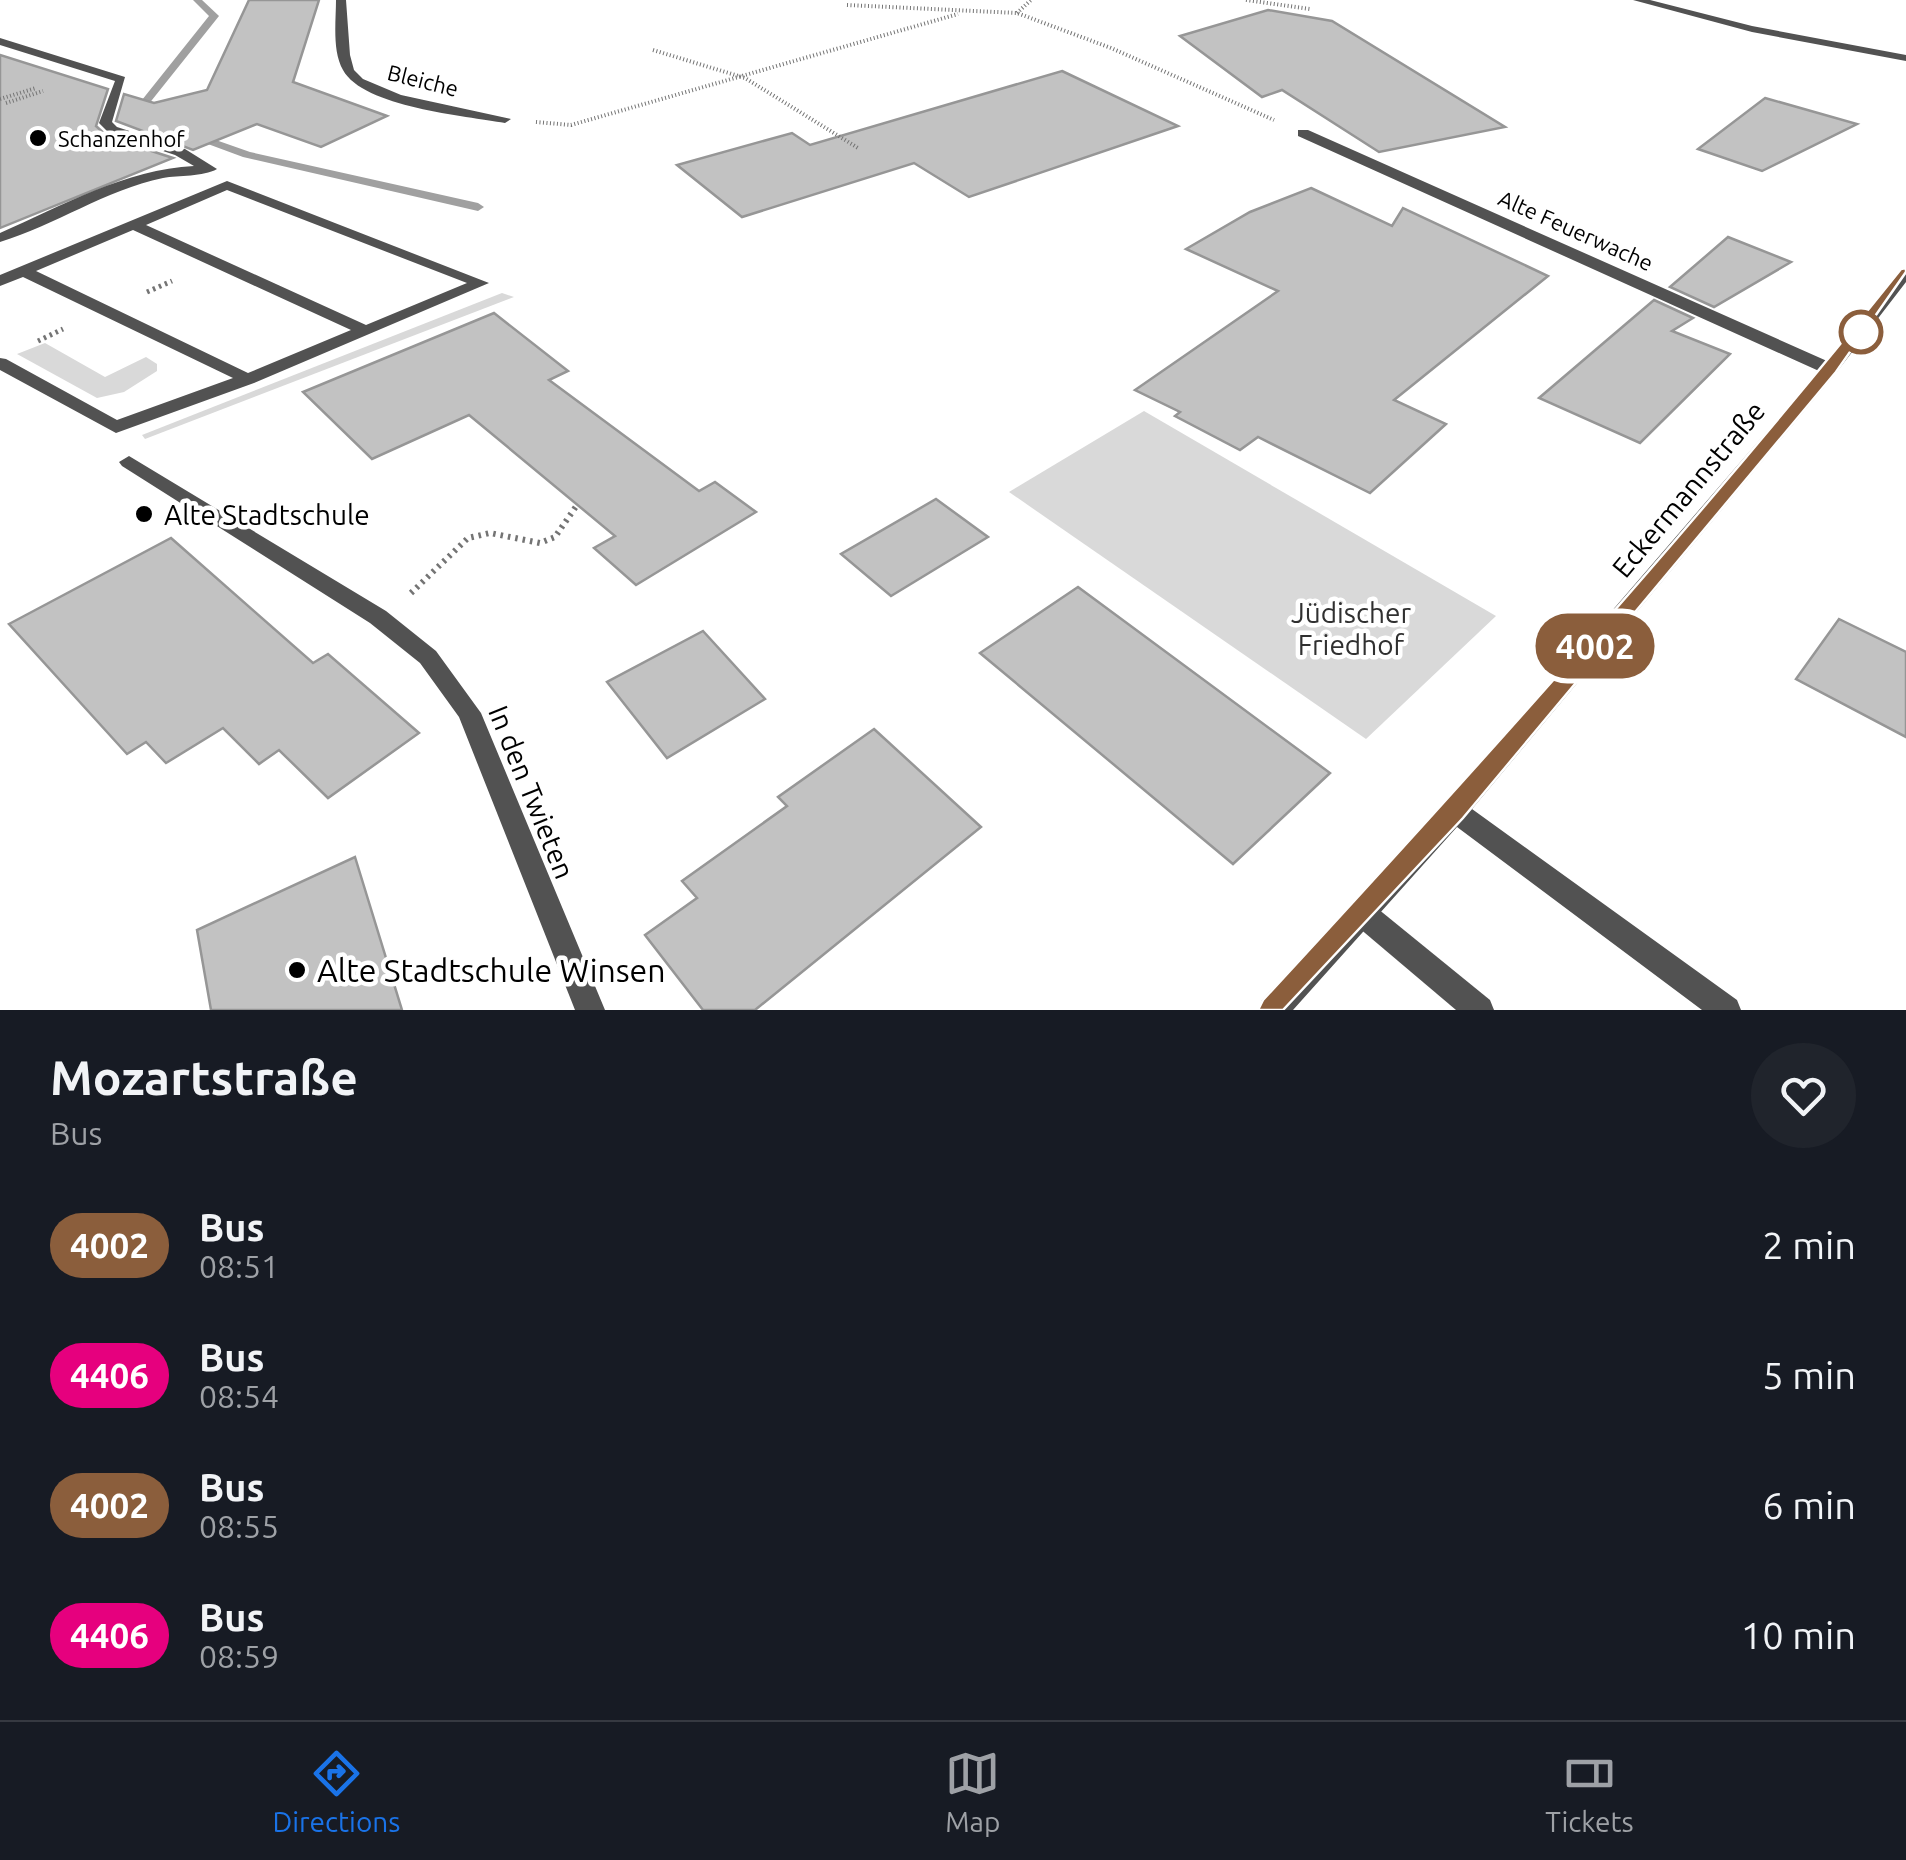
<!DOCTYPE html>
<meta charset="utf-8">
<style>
body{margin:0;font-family:Ubuntu,sans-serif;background:#20242c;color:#f1f3f6;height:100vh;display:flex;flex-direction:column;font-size:38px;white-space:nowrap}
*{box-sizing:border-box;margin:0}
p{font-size:32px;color:#9ea1a6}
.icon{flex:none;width:55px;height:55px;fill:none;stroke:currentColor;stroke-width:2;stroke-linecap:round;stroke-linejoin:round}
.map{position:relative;height:1010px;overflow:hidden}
.panel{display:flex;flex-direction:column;background:#171b24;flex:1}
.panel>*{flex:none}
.badge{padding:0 20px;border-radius:32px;font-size:35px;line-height:65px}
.map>.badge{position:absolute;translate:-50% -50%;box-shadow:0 0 0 5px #fff}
.round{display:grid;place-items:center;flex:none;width:105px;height:105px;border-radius:52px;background:#20242c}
.overview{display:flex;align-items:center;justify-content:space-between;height:170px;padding:0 50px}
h1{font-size:48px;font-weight:700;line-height:75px}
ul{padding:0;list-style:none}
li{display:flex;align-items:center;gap:30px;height:130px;padding:0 50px}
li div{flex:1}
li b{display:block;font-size:38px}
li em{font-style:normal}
li .badge{min-width:110px;font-weight:700;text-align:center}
.tabs{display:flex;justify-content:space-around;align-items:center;height:140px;border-top:2px solid #363941;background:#171b24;font-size:28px;color:#9ea1a6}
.tabs a{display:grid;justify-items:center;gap:5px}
.tabs .active{color:#1a73e8}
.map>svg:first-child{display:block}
.green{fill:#d9d9d9}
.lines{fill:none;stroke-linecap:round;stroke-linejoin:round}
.stream{fill:#a0a0a0;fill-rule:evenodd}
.building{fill:#c2c2c2;stroke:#969696;stroke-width:2.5}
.path-far2{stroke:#747474;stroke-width:4;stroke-dasharray:1 2.5;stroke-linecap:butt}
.path-far1{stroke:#747474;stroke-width:5;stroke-dasharray:2.5 4;stroke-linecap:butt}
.path{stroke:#747474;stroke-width:6;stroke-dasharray:2.5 5;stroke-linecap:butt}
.service{fill:#525252;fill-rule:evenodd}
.minor{fill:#525252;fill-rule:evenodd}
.line{fill:#8b5e3c;stroke:#fff;stroke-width:2.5}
.poi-dot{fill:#000;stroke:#fff;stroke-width:4}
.stop-dot{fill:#fff;stroke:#8b5e3c;stroke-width:5}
.labels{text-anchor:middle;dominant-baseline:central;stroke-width:9;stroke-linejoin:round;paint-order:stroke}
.far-street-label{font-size:22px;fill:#000;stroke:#fff}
.far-poi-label{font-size:22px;fill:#000;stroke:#fff;text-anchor:start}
.street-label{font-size:28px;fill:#000;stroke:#fff}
.poi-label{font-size:28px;fill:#000;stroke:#fff;text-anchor:start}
.park-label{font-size:28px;fill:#303030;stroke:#fff}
.near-poi-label{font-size:32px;fill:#000;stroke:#fff;text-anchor:start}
</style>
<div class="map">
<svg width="1906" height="1010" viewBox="0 0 1906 1010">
<rect width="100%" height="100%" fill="#fff"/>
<!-- green -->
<g class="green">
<path d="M 502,293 L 514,297 L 145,439 L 142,435 Z"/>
<path d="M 45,343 L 105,377 L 146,357 L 157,364 L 157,371 L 124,392 L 97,398 L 17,354 Z"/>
<path d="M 1144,411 L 1496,616 L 1366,739 L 1009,492 Z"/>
</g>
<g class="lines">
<!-- stream -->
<g class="stream">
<path d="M 193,0 L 202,0 L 219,16 L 148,105 L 147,112 L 155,119 L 146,121 L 136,113 L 138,105 L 209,16 Z"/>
<path d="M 193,132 L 250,152 L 478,203 L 484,207 L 478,211 L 243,157 L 189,137 L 189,133 Z"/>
</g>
</g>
<!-- building -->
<g class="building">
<path d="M 249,0 L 319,0 L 293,82 L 387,116 L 321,147 L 257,124 L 193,150 L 116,121 L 124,94 L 154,103 L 207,90 Z"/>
<path d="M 1268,10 L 1332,21 L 1505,127 L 1379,152 L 1282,90 L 1262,97 L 1180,36 Z"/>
<path d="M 0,55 L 108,89 L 96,126 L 108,137 L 173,158 L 0,228 Z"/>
<path d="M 1062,71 L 1178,126 L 969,197 L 914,163 L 742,217 L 677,165 L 792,133 L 810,145 Z"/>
<path d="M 1765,98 L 1857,124 L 1762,171 L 1698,149 Z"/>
<path d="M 1311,188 L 1392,226 L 1403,208 L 1548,276 L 1394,400 L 1446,424 L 1370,493 L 1258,437 L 1240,450 L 1175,416 L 1180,412 L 1135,390 L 1278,291 L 1186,249 L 1250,212 Z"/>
<path d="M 1728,237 L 1791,262 L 1714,307 L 1670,287 Z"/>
<path d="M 1654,300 L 1693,318 L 1672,331 L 1730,354 L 1640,443 L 1539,398 Z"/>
<path d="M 494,313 L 568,371 L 549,380 L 699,491 L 715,482 L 756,512 L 636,585 L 594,548 L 615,536 L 469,415 L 372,459 L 303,392 Z"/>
<path d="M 936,499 L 988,537 L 891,596 L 841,554 Z"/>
<path d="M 171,538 L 313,663 L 328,654 L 419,733 L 328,798 L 279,750 L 259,764 L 223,728 L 166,763 L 146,742 L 127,754 L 9,624 Z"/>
<path d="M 1078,587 L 1330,773 L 1233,864 L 980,653 Z"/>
<path d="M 1839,619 L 1906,652 L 1906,737 L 1796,679 Z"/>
<path d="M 703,631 L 765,699 L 667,758 L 607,682 Z"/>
<path d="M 874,729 L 981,827 L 755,1010 L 703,1010 L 645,935 L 697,898 L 682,881 L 787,806 L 778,797 Z"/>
<path d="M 355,857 L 402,1010 L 211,1010 L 197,930 Z"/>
</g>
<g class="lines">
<!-- path-far2 -->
<g class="path-far2">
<path d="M 1246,0 L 1310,9"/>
<path d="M 847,5 L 1017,13 L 1111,48 L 1274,120"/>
<path d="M 1017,13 L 1031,0"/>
<path d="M 653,50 L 745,78 L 858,148"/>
<path d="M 0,99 L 36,88"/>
<path d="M 6,103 L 43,91"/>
<path d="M 536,122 L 571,125 L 958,14"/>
</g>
<!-- path-far1 -->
<g class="path-far1">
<path d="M 147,292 L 172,281"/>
<path d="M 38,341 L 63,329"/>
</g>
<!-- path -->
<path class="path" d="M 411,593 L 468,538 L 490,533 L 540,543 L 555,537 L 577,505"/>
<!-- service -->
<g class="service">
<path d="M 0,38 L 125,77 L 112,122 L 117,127 L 185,149 L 217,169 C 203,177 179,175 163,178 C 105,190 56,225 0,242 L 0,233 C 62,206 126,169 194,166 L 175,155 L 109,133 L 99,123 L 115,81 L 0,45 Z"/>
<path d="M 227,181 L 489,283 L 254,383 L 116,433 L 0,370 L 0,358 L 6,359 L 117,420 L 233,378 L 23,277 L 0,286 L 0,275 ZM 227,190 L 467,283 L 366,325 L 146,225 ZM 133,230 L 351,330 L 248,373 L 36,271 Z"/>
<path d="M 1362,900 L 1372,904 L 1490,1000 L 1494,1010 L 1456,1010 L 1352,922 L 1348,913 L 1352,904 Z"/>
</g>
<!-- minor -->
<g class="minor">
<path d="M 336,0 L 346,0 L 350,55 L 354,70 L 363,79 L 401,95 L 511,119 L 505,123 C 466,116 363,107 343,70 C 332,51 336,21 336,0 Z"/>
<path d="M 1633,0 L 1650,0 L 1752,26 L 1906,55 L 1906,61 L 1752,32 Z"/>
<path d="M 1298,130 L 1308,130 L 1827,361 L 1901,269 L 1906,267 L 1906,282 L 1836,373 L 1472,809 L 1737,1000 L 1741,1010 L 1702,1010 L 1457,827 L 1293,1010 L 1258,1010 L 1262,1000 L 1446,803 L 1819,371 L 1298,136 Z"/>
<path d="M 129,456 L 386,611 L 436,651 L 481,713 L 605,1010 L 575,1010 L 459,717 L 420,663 L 370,623 L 122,466 L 119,462 Z"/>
</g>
</g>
<!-- line -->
<path class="line" d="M 1906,268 L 1906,272 L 1836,372 L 1463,818 L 1283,1010 L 1258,1010 L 1263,1000 C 1482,763 1699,521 1901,269 Z"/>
<!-- markers -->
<g class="poi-dot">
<circle cx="38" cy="138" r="10"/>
<circle cx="144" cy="514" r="10"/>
<circle cx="297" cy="970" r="10"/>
</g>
<circle class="stop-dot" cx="1861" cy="332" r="20"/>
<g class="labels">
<!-- far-street labels -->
<g class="far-street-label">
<text transform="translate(423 80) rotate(14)">Bleiche</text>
<text transform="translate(1576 230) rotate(24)">Alte Feuerwache</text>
</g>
<!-- far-poi labels -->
<g class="far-poi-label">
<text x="58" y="138">Schanzenhof</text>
</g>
<!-- street labels -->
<g class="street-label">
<text transform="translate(1688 489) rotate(-50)">Eckermannstraße</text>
<text transform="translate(532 792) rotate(68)">In den Twieten</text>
</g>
<!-- poi labels -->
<g class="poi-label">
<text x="164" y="514">Alte Stadtschule</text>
</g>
<!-- park labels -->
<g class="park-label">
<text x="1351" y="612">Jüdischer<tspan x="1351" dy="32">Friedhof</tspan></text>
</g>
<!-- near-poi labels -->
<g class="near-poi-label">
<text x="317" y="970">Alte Stadtschule Winsen</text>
</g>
</g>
</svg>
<b class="badge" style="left:1595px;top:646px;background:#8b5e3c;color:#fff">4002</b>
</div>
<section class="panel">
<div class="overview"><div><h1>Mozartstraße</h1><p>Bus</p></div><a class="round"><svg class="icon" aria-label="heart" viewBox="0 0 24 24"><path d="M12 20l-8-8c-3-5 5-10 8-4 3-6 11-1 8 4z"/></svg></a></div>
<ul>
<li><span class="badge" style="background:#8b5e3c;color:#fff">4002</span><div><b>Bus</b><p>08:51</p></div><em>2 min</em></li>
<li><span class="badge" style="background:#e6007e;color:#fff">4406</span><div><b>Bus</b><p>08:54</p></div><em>5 min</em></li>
<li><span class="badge" style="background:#8b5e3c;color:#fff">4002</span><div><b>Bus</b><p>08:55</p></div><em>6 min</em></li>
<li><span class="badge" style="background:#e6007e;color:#fff">4406</span><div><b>Bus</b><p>08:59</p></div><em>10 min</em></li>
</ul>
</section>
<nav class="tabs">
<a class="active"><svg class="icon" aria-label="directions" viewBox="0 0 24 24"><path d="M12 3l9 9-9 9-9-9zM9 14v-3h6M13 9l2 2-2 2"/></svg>Directions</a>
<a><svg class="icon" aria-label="map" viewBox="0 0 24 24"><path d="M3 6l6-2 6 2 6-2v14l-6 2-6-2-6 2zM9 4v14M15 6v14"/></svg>Map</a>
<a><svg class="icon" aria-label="tickets" viewBox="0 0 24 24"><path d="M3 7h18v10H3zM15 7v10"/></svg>Tickets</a>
</nav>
